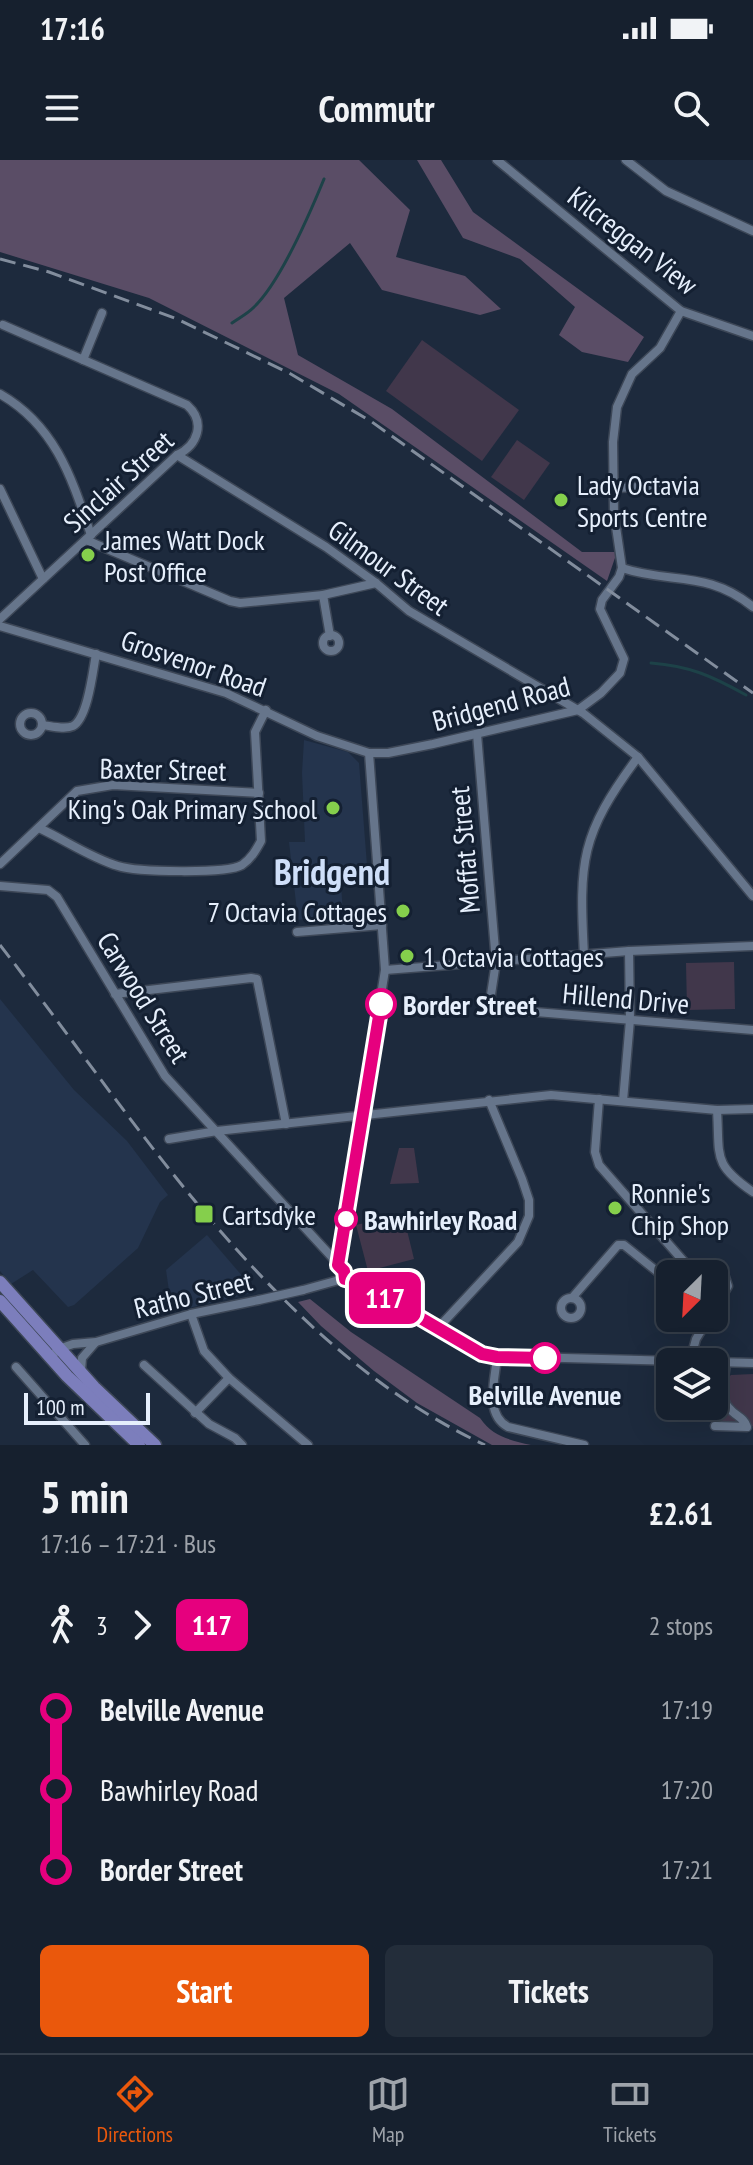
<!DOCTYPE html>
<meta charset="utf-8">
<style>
body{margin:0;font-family:"PT Sans Narrow",sans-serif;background:#232d3a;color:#f1f3f6;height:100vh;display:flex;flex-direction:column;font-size:30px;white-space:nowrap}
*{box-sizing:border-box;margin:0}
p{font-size:26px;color:#9ea3aa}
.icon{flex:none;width:44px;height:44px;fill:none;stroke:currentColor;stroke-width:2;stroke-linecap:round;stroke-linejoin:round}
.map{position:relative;height:1285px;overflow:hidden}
.side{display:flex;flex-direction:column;background:#16202e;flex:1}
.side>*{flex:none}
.badge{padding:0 16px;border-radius:12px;font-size:28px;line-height:52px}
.needle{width:52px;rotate:204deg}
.controls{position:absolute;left:656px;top:1100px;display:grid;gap:16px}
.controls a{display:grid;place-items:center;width:72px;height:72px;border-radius:12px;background:#16202e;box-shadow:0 8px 32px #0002,0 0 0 2px #353e4a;font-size:40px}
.scale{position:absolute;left:24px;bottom:20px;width:126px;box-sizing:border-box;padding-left:8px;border:4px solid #e6effc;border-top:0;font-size:22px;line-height:28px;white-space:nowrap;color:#e6effc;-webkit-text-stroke:6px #142032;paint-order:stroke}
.map>.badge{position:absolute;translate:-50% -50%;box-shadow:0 0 0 4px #fff}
.legs{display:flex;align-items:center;gap:12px;height:88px;padding:0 40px;font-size:26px}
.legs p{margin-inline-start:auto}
.head{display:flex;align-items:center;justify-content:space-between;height:136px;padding:0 40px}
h1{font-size:44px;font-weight:600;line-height:60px}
.cta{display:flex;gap:16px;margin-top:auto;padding:16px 40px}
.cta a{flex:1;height:92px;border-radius:12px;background:#ea580c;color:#fff;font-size:32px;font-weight:600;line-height:92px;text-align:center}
.cta a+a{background:#232d3a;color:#f1f3f6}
ul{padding:0 40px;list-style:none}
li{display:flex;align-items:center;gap:28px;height:80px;font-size:30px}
li i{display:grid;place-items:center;width:12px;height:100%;margin:0 10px;background:currentColor}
li i::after{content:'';width:20px;height:20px;margin:-10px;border:6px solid;border-radius:50%;background:#16202e}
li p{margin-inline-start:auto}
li:first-child i{background:linear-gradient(#0000 50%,currentColor 0)}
li:last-child i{background:linear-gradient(currentColor 50%,#0000 0)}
.status{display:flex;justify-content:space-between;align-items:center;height:56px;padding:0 40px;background:#16202e;direction:ltr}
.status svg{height:22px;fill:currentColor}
header{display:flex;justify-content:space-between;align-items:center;height:104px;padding:0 40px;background:#16202e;font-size:36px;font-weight:600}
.tabs{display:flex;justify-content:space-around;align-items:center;height:112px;border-top:2px solid #353e4a;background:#16202e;font-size:22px;color:#9ea3aa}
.tabs a{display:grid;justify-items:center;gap:4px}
.tabs .on{color:#ea580c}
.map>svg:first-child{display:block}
.built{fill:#24344d}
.green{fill:#41374b}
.forest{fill:#5a4d66}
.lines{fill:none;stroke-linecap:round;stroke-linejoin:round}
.stream{stroke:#1d4248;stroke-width:3}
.minor-casing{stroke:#3d4757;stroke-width:11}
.trunk-casing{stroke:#3d4757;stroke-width:15}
.minor{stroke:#66758b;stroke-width:8}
.trunk{stroke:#7c7ebc;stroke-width:12}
.rail{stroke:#828d9d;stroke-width:3;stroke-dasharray:16 8;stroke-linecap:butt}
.minor-bridge-casing{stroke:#3d4757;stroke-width:11;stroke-linecap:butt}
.minor-bridge{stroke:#66758b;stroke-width:8}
.line-1-casing{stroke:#fff;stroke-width:18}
.line-1{stroke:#e6007e;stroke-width:12}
.poi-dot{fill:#85cf4c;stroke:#142032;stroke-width:3}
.stop-1-dot{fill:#fff;stroke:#e6007e;stroke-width:4}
.labels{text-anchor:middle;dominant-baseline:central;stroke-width:6;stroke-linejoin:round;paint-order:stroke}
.street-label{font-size:28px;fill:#e6effc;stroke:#142032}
.poi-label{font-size:28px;fill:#e6effc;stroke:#142032;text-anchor:start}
.stop-label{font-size:28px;font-weight:bold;fill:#e6effc;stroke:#142032;text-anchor:start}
.district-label{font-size:36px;font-weight:bold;fill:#cfdff9;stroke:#142032}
</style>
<div class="status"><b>17:16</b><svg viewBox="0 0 49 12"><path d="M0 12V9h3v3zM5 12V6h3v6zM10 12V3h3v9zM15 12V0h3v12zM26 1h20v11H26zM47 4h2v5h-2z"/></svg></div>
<header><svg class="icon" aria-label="menu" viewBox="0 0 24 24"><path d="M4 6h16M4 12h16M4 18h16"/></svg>Commutr<svg class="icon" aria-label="search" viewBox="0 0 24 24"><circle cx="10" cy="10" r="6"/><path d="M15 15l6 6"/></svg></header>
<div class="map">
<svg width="753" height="1285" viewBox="0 0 753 1285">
<rect width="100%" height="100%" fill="#1d2a3d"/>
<!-- built -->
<g class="built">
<path d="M 304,580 L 348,592 L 359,603 L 367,705 L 340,708 L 343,755 L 298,760 L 289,682 L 305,682 L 302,613 Z"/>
<path d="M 0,839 L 74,930 L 127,981 L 168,1035 L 160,1042 L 138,1088 L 74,1145 L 68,1147 L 33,1110 L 11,1124 L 0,1111 Z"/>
<path d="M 207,1075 L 256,1132 L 172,1152 L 166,1110 Z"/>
</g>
<!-- green -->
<g class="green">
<path d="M 422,180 L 519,250 L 482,301 L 386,231 Z"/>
<path d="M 517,280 L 550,303 L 524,340 L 491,317 Z"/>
<path d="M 734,802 L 735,849 L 687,850 L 686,803 Z"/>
<path d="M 399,988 L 414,988 L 419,1023 L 390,1024 Z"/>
<path d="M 403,1054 L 414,1099 L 368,1111 L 356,1065 Z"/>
<path d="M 753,1214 L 753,1266 L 710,1269 L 716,1228 L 731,1215 Z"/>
</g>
<!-- forest -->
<g class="forest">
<path d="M 0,0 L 359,0 L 410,50 L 396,97 L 465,116 L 501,149 L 480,155 L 382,130 L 350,83 L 284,138 L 298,195 L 392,249 L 582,392 L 617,392 L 607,421 L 339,234 L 149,138 L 0,92 Z"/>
<path d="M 417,0 L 441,0 L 473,52 L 644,177 L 628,202 L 582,192 L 559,175 L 575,147 L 520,99 L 463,78 Z"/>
<path d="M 310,1139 L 351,1172 L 480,1258 C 493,1277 510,1280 531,1285 L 492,1285 L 417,1243 L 374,1211 L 321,1166 L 298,1142 Z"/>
</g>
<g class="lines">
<!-- stream -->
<g class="stream">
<path d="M 232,163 C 239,158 247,154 253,148 C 279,124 310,53 324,19"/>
<path d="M 651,503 C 690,506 712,516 746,535"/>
</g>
<defs>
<g id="minor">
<path d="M 497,0 L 681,151 L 753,176"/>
<path d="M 626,0 L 666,31 L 753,71"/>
<path d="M 83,200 L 102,153"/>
<path d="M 0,234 C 56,266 72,319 91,375"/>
<path d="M 177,295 L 326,387 L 376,423 L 409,451 L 583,553 L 638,597 L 753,736"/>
<path d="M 614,328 L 672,326"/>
<path d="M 0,329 L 43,419"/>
<path d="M 86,380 L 230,441 L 240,443 L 323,435 L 376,423"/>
<path d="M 622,408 C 670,424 708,410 753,447"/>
<path d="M 323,435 L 330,476"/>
<path d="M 0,459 L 177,295 C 198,285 206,262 187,245 L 3,165"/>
<path d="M 0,466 L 226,533 L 317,576 L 369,593 L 388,593 L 433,584 L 578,550 L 601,533 L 620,513 L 624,499 L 600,449 L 602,440 L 619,417 L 622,408 L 614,353 L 613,282 L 617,247 L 632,214 L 660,188 L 681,151"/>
<circle cx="331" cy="483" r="8"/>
<circle cx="31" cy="564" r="11"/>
<path d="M 42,565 C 51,566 65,570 73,566 C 88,558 93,510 96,494"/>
<path d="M 477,574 L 496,802 L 490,841 L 500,849 L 753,870"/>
<path d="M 39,668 C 65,680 91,698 118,706 C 136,712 227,714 242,705 C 251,699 256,690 261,681 L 255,572 L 266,550"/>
<path d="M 0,704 L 77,631 L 113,625 L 259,633"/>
<path d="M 0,726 L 48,730 L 57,737 L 165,916 L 342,1108 L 345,1119"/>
<path d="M 297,772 L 382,765"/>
<path d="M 584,795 C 579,701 580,675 638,597"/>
<path d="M 385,810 L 629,791 L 753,786"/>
<path d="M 115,834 L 251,818 L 257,819 L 286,964"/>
<path d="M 599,939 L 595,992 L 599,1005 L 686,1104 L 686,1112"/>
<path d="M 623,941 L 630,860 L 629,791"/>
<path d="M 717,950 C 720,997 712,1004 753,1032"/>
<path d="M 169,979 L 217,971 L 551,935 L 717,950 L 753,949"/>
<path d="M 338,1105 L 385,810 L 369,593"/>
<path d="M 303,1130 L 339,1120 L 354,1120 L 488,1196 L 753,1203"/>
<path d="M 572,1138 L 618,1085 L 624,1085 L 659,1113 L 717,1111 L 724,1114 L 728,1126 L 714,1150"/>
<circle cx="571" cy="1148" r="10"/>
<path d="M 191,1154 L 204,1191 L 229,1218 L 308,1285"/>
<path d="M 438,1168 L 518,1082 L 529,1056 L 529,1040 L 522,1019 L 489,940"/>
<path d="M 50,1197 L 59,1189 L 73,1184 L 96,1182 L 191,1154 L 259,1140"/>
<path d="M 497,1197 C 495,1220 484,1254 508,1267 L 584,1285"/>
<path d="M 690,1201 L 696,1179 L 709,1158"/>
<path d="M 144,1205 L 209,1264 L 235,1278 L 242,1285"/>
<path d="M 16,1207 L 85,1285"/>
<path d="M 81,1211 L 82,1198 L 95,1183"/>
<path d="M 195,1253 L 229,1218"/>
<path d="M 715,1266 L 747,1267 C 744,1257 735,1256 729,1248 C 719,1238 725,1215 726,1202"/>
</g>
<g id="trunk">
<path d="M 0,1122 L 94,1227 L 155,1285"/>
<path d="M 0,1141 L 67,1216 L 139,1285"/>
</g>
</defs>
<!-- minor casing -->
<use href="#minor" class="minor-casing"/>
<!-- trunk casing -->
<use href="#trunk" class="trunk-casing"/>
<!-- minor -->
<use href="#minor" class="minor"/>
<!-- trunk -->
<use href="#trunk" class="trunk"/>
<!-- rail -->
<g class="rail">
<path d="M 0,99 L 49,112 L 177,159 L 289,213 L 372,262 L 753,533"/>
<path d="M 0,785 C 139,964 273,1186 485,1285"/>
</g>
<defs>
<path id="minor-bridge" d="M 259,1140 L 303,1130"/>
</defs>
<!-- minor-bridge casing -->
<use href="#minor-bridge" class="minor-bridge-casing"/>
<!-- minor-bridge -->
<use href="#minor-bridge" class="minor-bridge"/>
</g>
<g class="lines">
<defs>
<path id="line-1" d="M 381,844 L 338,1105 L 344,1111 L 345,1119 L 359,1122 L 482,1194 L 497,1197 L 545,1198"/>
</defs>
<!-- line-1 casing -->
<use href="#line-1" class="line-1-casing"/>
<!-- line-1 -->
<use href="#line-1" class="line-1"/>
</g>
<!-- markers -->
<g class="poi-dot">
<circle cx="561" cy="340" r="8"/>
<circle cx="88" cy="395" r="8"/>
<circle cx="333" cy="648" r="8"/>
<circle cx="403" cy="751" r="8"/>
<circle cx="407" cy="796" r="8"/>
<circle cx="615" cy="1048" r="8"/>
<rect x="194" y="1044" width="20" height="20" rx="4"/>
</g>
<g class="stop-1-dot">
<circle cx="381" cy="844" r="14"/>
<circle cx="346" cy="1059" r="10"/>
<circle cx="545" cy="1198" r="14"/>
</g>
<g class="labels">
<!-- street labels -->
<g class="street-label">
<text transform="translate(633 80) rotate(38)">Kilcreggan View</text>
<text transform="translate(118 321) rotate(-42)">Sinclair Street</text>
<text transform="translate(389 407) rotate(36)">Gilmour Street</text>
<text transform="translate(194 503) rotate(19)">Grosvenor Road</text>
<text transform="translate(501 543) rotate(-15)">Bridgend Road</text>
<text transform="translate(163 609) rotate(1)">Baxter Street</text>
<text transform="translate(464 690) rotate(-95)">Moffat Street</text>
<text transform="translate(144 837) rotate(58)">Carwood Street</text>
<text transform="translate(626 838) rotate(5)">Hillend Drive</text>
<text transform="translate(193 1134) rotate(-14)">Ratho Street</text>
</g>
<!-- poi labels -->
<g class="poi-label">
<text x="577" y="324">Lady Octavia<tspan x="577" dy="32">Sports Centre</tspan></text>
<text x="104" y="379">James Watt Dock<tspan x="104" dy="32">Post Office</tspan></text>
<text x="317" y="648" text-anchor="end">King's Oak Primary School</text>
<text x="387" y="751" text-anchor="end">7 Octavia Cottages</text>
<text x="423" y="796">1 Octavia Cottages</text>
<text x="631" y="1032">Ronnie's<tspan x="631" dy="32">Chip Shop</tspan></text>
<text x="222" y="1054">Cartsdyke</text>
</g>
<!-- stop labels -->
<g class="stop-label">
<text x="403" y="844">Border Street</text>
<text x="364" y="1059">Bawhirley Road</text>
<text x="545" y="1234" text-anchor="middle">Belville Avenue</text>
</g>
<!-- district labels -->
<g class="district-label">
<text x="332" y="711">Bridgend</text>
</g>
</g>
</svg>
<div class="controls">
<a><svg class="needle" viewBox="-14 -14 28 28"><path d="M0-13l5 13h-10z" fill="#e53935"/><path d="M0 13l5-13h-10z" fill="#9ea3aa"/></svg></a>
<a><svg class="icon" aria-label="layers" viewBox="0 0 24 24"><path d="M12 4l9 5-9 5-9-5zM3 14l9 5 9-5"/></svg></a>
</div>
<div class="scale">100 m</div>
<b class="badge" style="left:385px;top:1138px;background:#e6007e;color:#fff">117</b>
</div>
<section class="side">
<div class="head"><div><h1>5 min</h1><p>17:16 – 17:21 · Bus</p></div><b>£2.61</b></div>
<div class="legs"><svg class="icon" aria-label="walk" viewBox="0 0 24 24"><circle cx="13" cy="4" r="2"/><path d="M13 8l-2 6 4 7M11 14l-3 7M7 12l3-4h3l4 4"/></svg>3<svg class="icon" aria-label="forward" viewBox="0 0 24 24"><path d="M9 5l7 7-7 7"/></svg><b class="badge" style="background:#e6007e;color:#fff">117</b><p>2 stops</p></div>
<ul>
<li><i style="color:#e6007e"></i><b>Belville Avenue</b><p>17:19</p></li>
<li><i style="color:#e6007e"></i><span>Bawhirley Road</span><p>17:20</p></li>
<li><i style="color:#e6007e"></i><b>Border Street</b><p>17:21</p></li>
</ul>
<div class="cta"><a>Start</a><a>Tickets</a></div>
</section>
<nav class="tabs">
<a class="on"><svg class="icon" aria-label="directions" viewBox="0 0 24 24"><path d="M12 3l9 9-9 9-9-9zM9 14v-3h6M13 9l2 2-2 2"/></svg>Directions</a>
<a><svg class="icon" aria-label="map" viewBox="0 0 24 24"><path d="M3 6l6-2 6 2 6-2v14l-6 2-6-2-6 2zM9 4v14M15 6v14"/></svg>Map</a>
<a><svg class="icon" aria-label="tickets" viewBox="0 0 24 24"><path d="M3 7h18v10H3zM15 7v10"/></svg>Tickets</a>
</nav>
